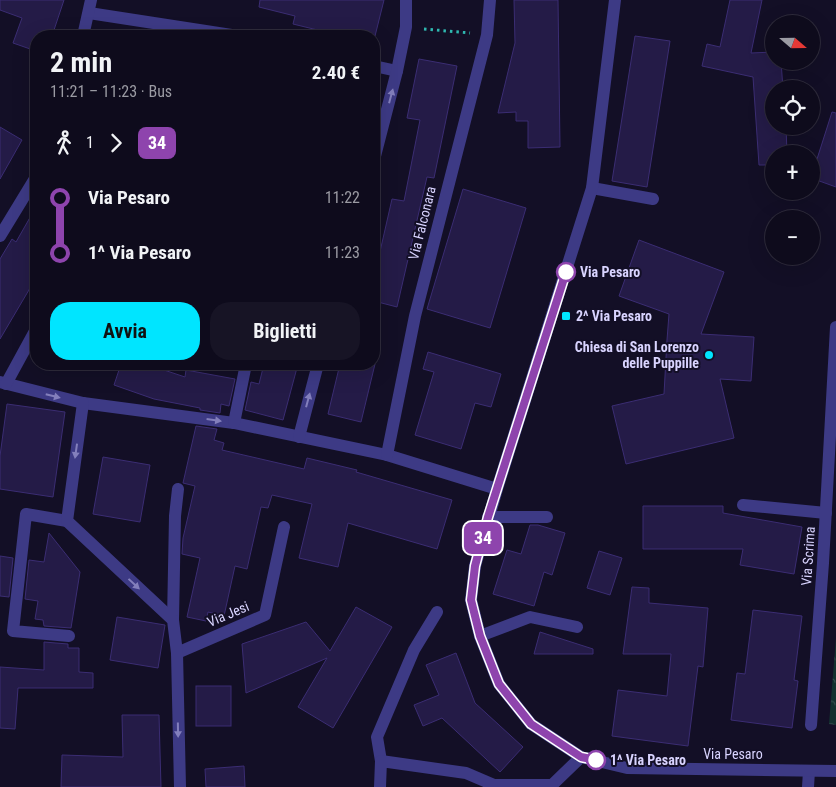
<!DOCTYPE html>
<html lang="it">
<meta charset="utf-8">
<style>
body{margin:0;font-family:"Roboto Condensed",sans-serif;background:#171425;color:#f1f3f6;height:100vh;display:flex;flex-direction:column;font-size:19px;white-space:nowrap}
*{box-sizing:border-box;margin:0}
p{font-size:16px;color:#9b9ba3}
.icon{flex:none;width:28px;height:28px;fill:none;stroke:currentColor;stroke-width:2;stroke-linecap:round;stroke-linejoin:round}
.map{position:relative;flex:1;overflow:hidden}
.side{position:absolute;left:30px;top:30px;width:350px;height:340px;display:flex;flex-direction:column;background:#0e0b1c;border-radius:20px;box-shadow:0 5px 20px #0002,0 0 0 1px #2e2b3b}
.side>*{flex:none}
.badge{padding:0 10px;border-radius:8px;font-size:18px;line-height:32px}
.needle{width:32px;rotate:110deg}
.tools{position:absolute;left:765px;top:15px;display:grid;gap:10px}
.tools a{display:grid;place-items:center;width:55px;height:55px;border-radius:50%;background:#0e0b1c;box-shadow:0 5px 20px #0002,0 0 0 1px #2e2b3b;font-size:25px}
.map>.badge{position:absolute;translate:-50% -50%;box-shadow:0 0 0 2px #fff}
.legs{display:flex;align-items:center;gap:8px;height:55px;padding:0 20px;font-size:16px}
.legs p{margin-inline-start:auto}
.headline{display:flex;align-items:center;justify-content:space-between;height:85px;padding:0 20px}
h1{font-size:28px;font-weight:700;line-height:38px}
.action{display:flex;gap:10px;margin-top:auto;padding:10px 20px}
.action a{flex:1;height:58px;border-radius:20px;background:#00e5ff;color:#111;font-size:20px;font-weight:700;line-height:58px;text-align:center}
.action a+a{background:#171425;color:#f1f3f6}
ul{padding:0 20px;list-style:none}
li{display:flex;align-items:center;gap:18px;height:55px;font-size:19px}
li i{display:grid;place-items:center;width:8px;height:100%;margin:0 6px;background:currentColor}
li i::after{content:'';width:12px;height:12px;margin:-6px;border:4px solid;border-radius:50%;background:#0e0b1c}
li p{margin-inline-start:auto}
li:first-child i{background:linear-gradient(#0000 50%,currentColor 0)}
li:last-child i{background:linear-gradient(currentColor 50%,#0000 0)}
.map>svg:first-child{display:block}
.park{fill:url(#park-crowns)}
.building{fill:#241b47;stroke:#3b2d73}
.lines{fill:none;stroke-linecap:round;stroke-linejoin:round}
.path{stroke:#2fb8b0;stroke-width:3;stroke-dasharray:2.5 4;stroke-linecap:butt}
.service{stroke:#3d3a85;stroke-width:12}
.minor{stroke:#3d3a85;stroke-width:12}
.tertiary{stroke:#3d3a85;stroke-width:12}
.oneway{fill:#837fbc}
.line-1-casing{stroke:#fff;stroke-width:11}
.line-1{stroke:#8e44ad;stroke-width:8}
.stop-1-dot{fill:#fff;stroke:#8e44ad;stroke-width:2.5}
.poi-dot{fill:#00e5ff;stroke:#130f26;stroke-width:2}
.labels{text-anchor:middle;dominant-baseline:central;stroke-width:4;stroke-linejoin:round;paint-order:stroke}
.street-label{font-size:14px;fill:#d9d4ff;stroke:#130f26}
.stop-label{font-size:14px;font-weight:bold;fill:#d9d4ff;stroke:#130f26;text-anchor:start}
.poi-label{font-size:14px;font-weight:bold;fill:#d9d4ff;stroke:#130f26;text-anchor:start}
</style>
<div class="map">
<svg width="836" height="787" viewBox="0 0 836 787">
<defs>
<pattern id="park-crowns" width="20" height="18" patternUnits="userSpaceOnUse" patternTransform="scale(1.25)"><rect width="20" height="18" fill="#12302f"/><path d="M2 6a3 3 0 1 1 6 0M12 15a3 3 0 1 1 6 0" fill="none" stroke="#344d4e"/></pattern>
</defs>
<rect width="100%" height="100%" fill="#130f26"/>
<!-- park -->
<path class="park" d="M 836,638 L 836,725 L 829,724 Z"/>
<!-- building -->
<g class="building">
<path d="M 0,0 L 64,0 L 52,36 L 36,36 L 36,51 L 13,43 L 22,18 L 0,10 Z"/>
<path d="M 260,0 L 384,0 L 375,36 L 342,36 L 293,24 L 295,16 L 259,7 Z"/>
<path d="M 514,0 L 558,0 L 560,147 L 528,148 L 528,121 L 516,121 L 516,112 L 498,113 L 515,43 Z"/>
<path d="M 730,0 L 762,0 L 751,53 L 774,52 L 774,61 L 781,61 L 783,89 L 774,89 L 774,126 L 786,126 L 787,154 L 774,154 L 774,165 L 759,165 L 753,77 L 702,66 L 707,44 L 720,47 Z"/>
<path d="M 635,36 L 670,41 L 647,187 L 612,181 Z"/>
<path d="M 419,59 L 457,66 L 434,178 L 427,177 L 397,307 L 374,301 L 374,278 L 392,199 L 404,201 L 420,120 L 407,118 Z"/>
<path d="M 832,112 L 836,113 L 836,187 L 811,178 Z"/>
<path d="M 0,127 L 22,140 L 0,179 Z"/>
<path d="M 463,189 L 526,208 L 490,328 L 427,309 Z"/>
<path d="M 36,207 L 36,278 L 0,339 L 0,259 L 12,239 L 16,242 Z"/>
<path d="M 639,240 L 724,272 L 701,334 L 754,337 L 751,381 L 720,379 L 734,438 L 626,464 L 612,406 L 664,394 L 667,340 L 669,314 L 619,296 Z"/>
<path d="M 428,352 L 501,374 L 491,407 L 475,403 L 461,449 L 415,435 L 434,372 L 423,369 Z"/>
<path d="M 121,364 L 146,364 L 185,377 L 186,370 L 235,379 L 229,406 L 221,404 L 220,413 L 200,410 L 200,408 L 154,399 L 114,385 Z"/>
<path d="M 264,364 L 298,364 L 283,420 L 245,410 L 251,382 L 259,384 Z"/>
<path d="M 340,364 L 375,364 L 361,422 L 328,414 Z"/>
<path d="M 7,404 L 65,412 L 53,497 L 0,489 L 0,456 Z"/>
<path d="M 196,426 L 217,429 L 214,440 L 224,443 L 222,450 L 304,469 L 307,458 L 357,470 L 356,472 L 452,500 L 437,549 L 348,523 L 338,567 L 299,558 L 312,504 L 272,495 L 268,508 L 261,507 L 247,569 L 235,566 L 224,616 L 208,612 L 206,621 L 187,617 L 200,558 L 182,554 L 183,538 L 195,486 L 183,483 Z"/>
<path d="M 103,457 L 150,465 L 140,522 L 93,514 Z"/>
<path d="M 643,506 L 723,506 L 723,513 L 802,527 L 794,574 L 740,565 L 743,549 L 643,549 Z"/>
<path d="M 530,525 L 538,525 L 565,533 L 552,575 L 544,572 L 534,606 L 493,594 L 507,550 L 521,554 Z"/>
<path d="M 49,533 L 80,572 L 71,628 L 44,626 L 43,620 L 35,619 L 38,601 L 25,599 L 29,560 L 44,562 Z"/>
<path d="M 599,551 L 622,558 L 610,595 L 587,588 Z"/>
<path d="M 0,556 L 13,558 L 9,597 L 0,596 Z"/>
<path d="M 632,587 L 649,588 L 649,603 L 708,608 L 703,667 L 698,666 L 688,746 L 612,736 L 618,690 L 667,696 L 671,654 L 623,654 Z"/>
<path d="M 356,607 L 392,627 L 333,728 L 298,707 L 327,658 L 246,693 L 242,644 L 306,622 L 330,651 Z"/>
<path d="M 753,610 L 802,616 L 794,680 L 798,681 L 792,728 L 731,720 L 737,673 L 745,674 Z"/>
<path d="M 117,617 L 165,625 L 158,668 L 110,660 Z"/>
<path d="M 540,632 L 593,649 L 593,654 L 534,654 Z"/>
<path d="M 44,642 L 68,644 L 68,648 L 79,648 L 79,672 L 93,673 L 93,688 L 18,688 L 15,729 L 0,728 L 0,667 L 44,670 Z"/>
<path d="M 456,653 L 475,703 L 523,747 L 500,772 L 442,718 L 423,726 L 414,705 L 439,695 L 426,665 Z"/>
<rect x="196" y="686" width="35" height="40"/>
<path d="M 122,715 L 159,715 L 161,787 L 61,787 L 62,755 L 123,757 Z"/>
<path d="M 244,766 L 245,787 L 206,787 L 205,769 Z"/>
</g>
<g class="lines">
<!-- path -->
<path class="path" d="M 424,29 L 470,33"/>
<!-- service -->
<g class="service">
<path d="M 592,188 L 653,199"/>
<path d="M 743,505 L 826,513"/>
<path d="M 488,517 L 547,517"/>
<path d="M 67,521 L 26,514 L 13,631 L 69,636"/>
<path d="M 173,620 L 175,516 L 178,489"/>
<path d="M 480,636 L 530,617 L 577,627"/>
<path d="M 177,653 L 265,615 L 284,527"/>
<path d="M 381,761 L 377,737 L 414,650 L 437,612"/>
<path d="M 552,785 L 581,757"/>
</g>
<!-- minor -->
<g class="minor">
<path d="M 89,13 L 238,36"/>
<path d="M 374,66 L 397,71"/>
<path d="M 374,160 L 397,71 L 406,27 L 406,0"/>
<path d="M 0,382 L 83,403 L 234,423 L 387,455 L 497,489"/>
<path d="M 6,384 L 36,329"/>
<path d="M 83,403 L 67,521 L 173,620 L 177,653 L 180,787"/>
<path d="M 234,423 L 246,364"/>
<path d="M 299,437 L 318,364"/>
<path d="M 387,455 L 415,316 L 487,35 L 490,0"/>
<path d="M 811,725 L 823,563 L 836,327"/>
<path d="M 380,787 L 381,761 L 466,773 L 494,785 L 552,785"/>
<path d="M 808,787 L 809,771"/>
</g>
<!-- tertiary -->
<g class="tertiary">
<path d="M 615,0 L 592,188 L 497,489 L 475,566 L 471,600 L 480,636 L 499,684 L 531,724 L 581,757 L 627,768 L 836,771"/>
<path d="M 83,36 L 91,0"/>
<path d="M 0,236 L 36,177"/>
</g>
</g>
<!-- one-way arrows -->
<defs><path id="oneway-solid" d="M-6-.8H1V-3.2L6.5 0L1 3.2V.8H-6Z" transform="scale(1.25)"/></defs>
<g class="oneway">
<use href="#oneway-solid" transform="translate(391 96) rotate(-75)"/>
<use href="#oneway-solid" transform="translate(53 396) rotate(14)"/>
<use href="#oneway-solid" transform="translate(308 400) rotate(-75)"/>
<use href="#oneway-solid" transform="translate(214 420) rotate(8)"/>
<use href="#oneway-solid" transform="translate(76 451) rotate(98)"/>
<use href="#oneway-solid" transform="translate(134 584) rotate(43)"/>
<use href="#oneway-solid" transform="translate(178 730) rotate(89)"/>
</g>
<g class="lines">
<defs>
<path id="line-1" d="M 566,272 L 488,517 L 475,566 L 471,600 L 480,636 L 499,684 L 531,724 L 581,757 L 596,760"/>
</defs>
<!-- line-1 casing -->
<use href="#line-1" class="line-1-casing"/>
<!-- line-1 -->
<use href="#line-1" class="line-1"/>
</g>
<!-- markers -->
<g class="stop-1-dot">
<circle cx="566" cy="272" r="9"/>
<circle cx="596" cy="760" r="9"/>
</g>
<g class="poi-dot">
<rect x="561" y="311" width="10" height="10" rx="2.5"/>
<circle cx="709" cy="355" r="5"/>
</g>
<g class="labels">
<!-- street labels -->
<g class="street-label">
<text transform="translate(422 223) rotate(-76)">Via Falconara</text>
<text transform="translate(808 556) rotate(-86)">Via Scrima</text>
<text transform="translate(228 614) rotate(-23)">Via Jesi</text>
<text x="733" y="754">Via Pesaro</text>
</g>
<!-- stop labels -->
<g class="stop-label">
<text x="580" y="272">Via Pesaro</text>
<text x="610" y="760">1^ Via Pesaro</text>
</g>
<!-- poi labels -->
<g class="poi-label">
<text x="576" y="316">2^ Via Pesaro</text>
<text x="699" y="347" text-anchor="end">Chiesa di San Lorenzo<tspan x="699" dy="16">delle Puppille</tspan></text>
</g>
</g>
</svg>
<div class="tools">
<a><svg class="needle" viewBox="-14 -14 28 28"><path d="M0-13l5 13h-10z" fill="#e53935"/><path d="M0 13l5-13h-10z" fill="#9b9ba3"/></svg></a>
<a><svg class="icon" aria-label="locate" viewBox="0 0 24 24"><circle cx="12" cy="12" r="6"/><path d="M12 2v4M12 18v4M2 12h4M18 12h4"/></svg></a>
<a>+</a>
<a>−</a>
</div>
<b class="badge" style="left:483px;top:538px;background:#8e44ad;color:#fff">34</b>
<section class="side">
<div class="headline"><div><h1>2 min</h1><p>11:21 – 11:23 · Bus</p></div><b>2.40 €</b></div>
<div class="legs"><svg class="icon" aria-label="walk" viewBox="0 0 24 24"><circle cx="13" cy="4" r="2"/><path d="M13 8l-2 6 4 7M11 14l-3 7M7 12l3-4h3l4 4"/></svg>1<svg class="icon" aria-label="forward" viewBox="0 0 24 24"><path d="M9 5l7 7-7 7"/></svg><b class="badge" style="background:#8e44ad;color:#fff">34</b></div>
<ul>
<li><i style="color:#8e44ad"></i><b>Via Pesaro</b><p>11:22</p></li>
<li><i style="color:#8e44ad"></i><b>1^ Via Pesaro</b><p>11:23</p></li>
</ul>
<div class="action"><a>Avvia</a><a>Biglietti</a></div>
</section>
</div>
